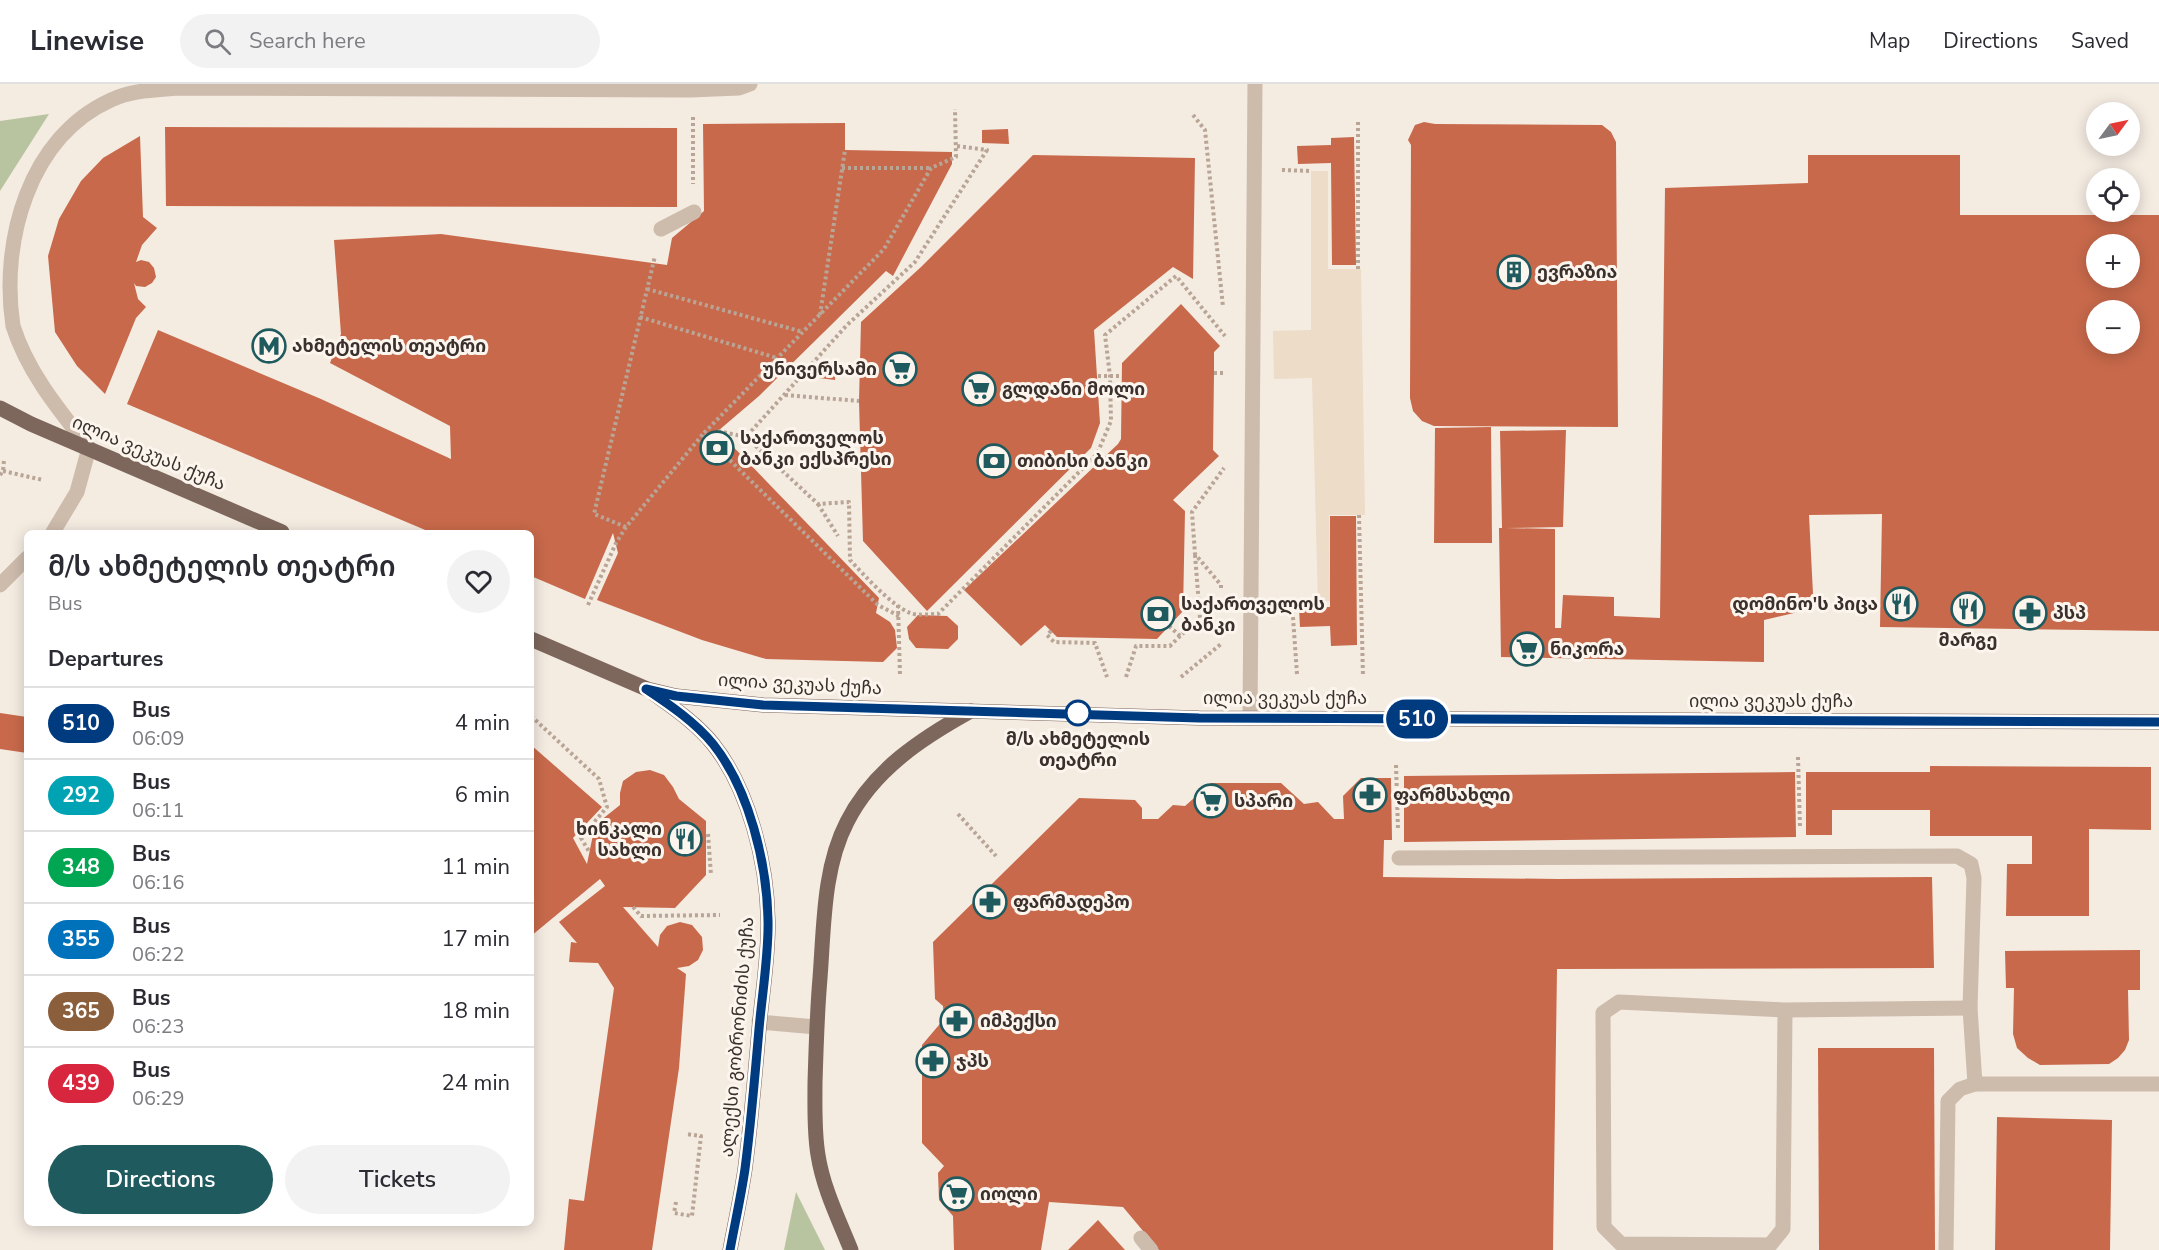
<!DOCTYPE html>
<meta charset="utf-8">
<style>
body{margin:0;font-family:"Nunito Sans","Noto Sans Georgian",sans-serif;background:#f2f2f3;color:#2b2b33;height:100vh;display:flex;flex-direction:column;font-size:22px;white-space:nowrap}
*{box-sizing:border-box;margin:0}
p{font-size:20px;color:#7c7c81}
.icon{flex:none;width:33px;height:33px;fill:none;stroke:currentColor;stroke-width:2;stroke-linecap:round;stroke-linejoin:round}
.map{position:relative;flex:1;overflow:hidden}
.side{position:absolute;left:24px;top:446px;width:510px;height:696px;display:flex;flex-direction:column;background:#fff;border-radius:9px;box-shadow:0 3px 15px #0003}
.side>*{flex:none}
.badge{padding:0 12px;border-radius:20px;font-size:21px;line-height:39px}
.needle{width:39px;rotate:57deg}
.tools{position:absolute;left:2086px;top:18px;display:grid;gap:12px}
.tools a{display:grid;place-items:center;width:54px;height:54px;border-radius:50%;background:#fff;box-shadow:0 3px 15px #0003;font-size:30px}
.map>.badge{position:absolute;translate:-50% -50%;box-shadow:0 0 0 3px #fff}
h2{padding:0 24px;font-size:22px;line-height:54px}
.round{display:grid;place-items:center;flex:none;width:63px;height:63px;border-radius:32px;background:#f2f2f3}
.head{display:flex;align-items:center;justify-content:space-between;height:102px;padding:0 24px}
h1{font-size:28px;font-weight:600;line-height:45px}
.action{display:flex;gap:12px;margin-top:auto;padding:12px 24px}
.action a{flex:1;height:69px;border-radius:36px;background:#1f5a5e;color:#fff;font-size:24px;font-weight:600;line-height:69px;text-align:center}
.action a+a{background:#f2f2f3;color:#2b2b33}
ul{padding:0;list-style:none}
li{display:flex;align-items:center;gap:18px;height:72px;padding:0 24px;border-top:2px solid #e1e1e2}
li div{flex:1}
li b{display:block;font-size:22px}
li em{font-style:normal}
li .badge{min-width:66px;font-weight:700;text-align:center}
header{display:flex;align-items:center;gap:36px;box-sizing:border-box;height:84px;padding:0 30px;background:#fff;border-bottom:2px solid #e1e1e2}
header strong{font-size:28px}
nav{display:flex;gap:33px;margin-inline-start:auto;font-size:21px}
.search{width:420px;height:54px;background:#f2f2f3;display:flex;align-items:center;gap:15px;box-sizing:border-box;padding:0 21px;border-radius:33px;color:#7c7c81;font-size:22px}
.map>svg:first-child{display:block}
.green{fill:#b8c4a0}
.plaza{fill:#ecdcc8}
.building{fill:#c8694b;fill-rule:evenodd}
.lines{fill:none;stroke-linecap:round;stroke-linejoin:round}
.path{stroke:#b9a596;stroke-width:4;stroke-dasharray:3 3;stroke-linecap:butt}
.minor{stroke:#cdbbac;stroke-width:15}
.major{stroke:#7d675c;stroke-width:15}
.line-casing{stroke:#fff;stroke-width:14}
.line{stroke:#003b80;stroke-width:9}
.stop-dot{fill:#fff;stroke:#003b80;stroke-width:3}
.labels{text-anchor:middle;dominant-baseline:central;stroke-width:6;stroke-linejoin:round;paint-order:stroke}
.poi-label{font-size:18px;font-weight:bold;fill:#3b302b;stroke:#fbf5ee;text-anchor:start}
.street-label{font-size:18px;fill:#3b302b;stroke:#fbf5ee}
.stop-label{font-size:18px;font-weight:bold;fill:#3b302b;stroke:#fbf5ee}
</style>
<header>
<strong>Linewise</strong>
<div class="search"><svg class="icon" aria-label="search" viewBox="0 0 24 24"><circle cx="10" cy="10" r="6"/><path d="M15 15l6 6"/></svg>Search here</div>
<nav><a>Map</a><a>Directions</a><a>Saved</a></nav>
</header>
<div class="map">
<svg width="2159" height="1166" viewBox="0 0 2159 1166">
<rect width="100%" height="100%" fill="#f4ebe1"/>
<!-- green -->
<g class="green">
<path d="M 49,30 L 0,107 L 0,108 L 0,37 Z"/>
<path d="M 796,1108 L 825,1166 L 784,1166 Z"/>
</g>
<!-- plaza -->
<path class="plaza" d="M 1311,87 L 1328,87 L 1328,185 L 1361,185 L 1365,431 L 1329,431 L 1330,517 L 1318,518 L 1312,294 L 1274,295 L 1273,247 L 1311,246 Z"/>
<!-- building -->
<g class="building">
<path d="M 1424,38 L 1435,40 L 1602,41 L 1611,48 L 1616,58 L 1618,343 L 1434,342 L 1422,337 L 1413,327 L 1410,314 L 1411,61 L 1408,56 L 1415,41 Z"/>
<path d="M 845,39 L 845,66 L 952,68 L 952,80 L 893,192 L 886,187 L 759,312 L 718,347 L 879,514 L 876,529 L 890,538 L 895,546 L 897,564 L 883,578 L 766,575 L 702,556 L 597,516 L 618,469 L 613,449 L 585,515 L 531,492 L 531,448 L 430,448 L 127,320 L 158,246 L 321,315 L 451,375 L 450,342 L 330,279 L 341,250 L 334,156 L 441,150 L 667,181 L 672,154 L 704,127 L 703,40 Z"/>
<path d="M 165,43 L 677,44 L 677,123 L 166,122 Z"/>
<path d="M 1008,45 L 1009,60 L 982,59 L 982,46 Z"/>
<path d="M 140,52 L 143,133 L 157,144 L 142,161 L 136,178 L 141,176 L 149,178 L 154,184 L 156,193 L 152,199 L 145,203 L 136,202 L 134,199 L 138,215 L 146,223 L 136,234 L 105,310 L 77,282 L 55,248 L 48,172 L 59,135 L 81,97 L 103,74 Z"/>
<path d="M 1354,53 L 1356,181 L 1332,181 L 1331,79 L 1298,80 L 1297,62 L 1331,61 L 1331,54 Z"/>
<path d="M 1033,71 L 1195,74 L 1193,195 L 1173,183 L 1094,246 L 1100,339 L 1091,364 L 927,527 L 863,457 L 859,317 L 861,238 L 921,183 Z"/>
<path d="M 1808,71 L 1960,71 L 1960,131 L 2159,131 L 2159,547 L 1880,543 L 1882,430 L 1809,431 L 1813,510 L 1794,529 L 1764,536 L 1764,578 L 1501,573 L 1499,444 L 1502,444 L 1500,347 L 1566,346 L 1563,443 L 1506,444 L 1555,445 L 1555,544 L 1561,544 L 1563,511 L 1614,513 L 1614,532 L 1660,534 L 1665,104 L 1808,99 ZM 2097,160 L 2130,160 L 2130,194 L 2097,194 ZM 2097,226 L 2130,226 L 2130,260 L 2097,260 Z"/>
<path d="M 1181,220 L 1220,262 L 1214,268 L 1214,289 L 1213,366 L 1219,372 L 1173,416 L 1185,427 L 1183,527 L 1157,555 L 1057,553 L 1045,541 L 1021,562 L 964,506 L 1118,360 L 1121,355 L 1122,279 Z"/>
<path d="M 820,277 L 836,278 L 835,296 L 819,294 Z"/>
<path d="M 1491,343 L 1492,459 L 1434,459 L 1435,344 Z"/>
<path d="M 1330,432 L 1356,432 L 1357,561 L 1331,562 L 1330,542 L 1300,543 L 1299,524 L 1330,523 Z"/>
<path d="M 918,531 L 947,532 L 958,542 L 958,555 L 948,565 L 916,564 L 909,555 L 907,543 Z"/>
<path d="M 0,629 L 27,633 L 27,669 L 0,665 Z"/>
<path d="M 531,661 L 602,723 L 573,754 L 587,780 L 595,741 L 620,721 L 620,709 L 623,697 L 636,688 L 650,686 L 664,691 L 673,703 L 679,715 L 706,737 L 706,791 L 675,824 L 623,823 L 658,863 L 660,851 L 667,842 L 680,838 L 692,841 L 702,853 L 703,866 L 698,876 L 689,882 L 677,884 L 686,890 L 679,984 L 652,1166 L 564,1166 L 569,1115 L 584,1117 L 614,904 L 598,879 L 569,878 L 571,858 L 577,859 L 559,838 L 605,802 L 600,795 L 531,852 Z"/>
<path d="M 1930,682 L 2151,683 L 2151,746 L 2089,745 L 2089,832 L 2006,832 L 2007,780 L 2032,780 L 2032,752 L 1930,752 L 1930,726 L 1832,726 L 1832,751 L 1806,751 L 1806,688 L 1930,688 Z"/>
<path d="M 1795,688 L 1796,753 L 1404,758 L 1404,692 Z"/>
<path d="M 1361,694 L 1391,694 L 1392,756 L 1384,756 L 1383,793 L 1558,795 L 1932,793 L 1934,884 L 1557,885 L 1553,1166 L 1159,1166 L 1123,1123 L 1049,1118 L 1041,1166 L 954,1166 L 953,1132 L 939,1116 L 938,1089 L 944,1082 L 922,1059 L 922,961 L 944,935 L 943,922 L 935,915 L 933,858 L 1079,714 L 1135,716 L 1142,724 L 1142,735 L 1158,735 L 1173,721 L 1185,722 L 1211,699 L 1281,699 L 1304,720 L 1318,718 L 1334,735 L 1344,735 L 1343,712 Z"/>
<path d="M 2140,866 L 2140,906 L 2128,906 L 2129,956 L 2125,966 L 2118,974 L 2109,980 L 2040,981 L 2028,974 L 2017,964 L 2013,950 L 2014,904 L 2006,904 L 2005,867 Z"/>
<path d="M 1818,964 L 1934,964 L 1935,1166 L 1819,1166 Z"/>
<path d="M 1997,1033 L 2112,1036 L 2110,1166 L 1995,1166 Z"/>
<path d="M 1098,1136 L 1125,1166 L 1068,1166 Z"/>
</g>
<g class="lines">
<!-- path -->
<g class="path">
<path d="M 1193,31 L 1205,46 L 1223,223"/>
<path d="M 693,33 L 693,100"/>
<path d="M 957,62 L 987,66 L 915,178 L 847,241 L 746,353 L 818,420 L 849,418 L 850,476 C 864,491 891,521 910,529 C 917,532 930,530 938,530 L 1097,370 L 1111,337 L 1110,292 L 1105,251 L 1176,192 L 1225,252"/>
<path d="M 842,84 L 931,84"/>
<path d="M 1282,86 L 1311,87"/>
<path d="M 1358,185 L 1358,37"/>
<path d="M 647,205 L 803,248"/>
<path d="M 820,231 L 845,66"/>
<path d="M 640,233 L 777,274"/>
<path d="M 1214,289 L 1226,289"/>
<path d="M 1098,292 L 1122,292"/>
<path d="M 785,311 L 859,317"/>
<path d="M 718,347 L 746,353"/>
<path d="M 3,387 L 43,396"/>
<path d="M 0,391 L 3,387 L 4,376"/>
<path d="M 818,420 L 838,452"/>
<path d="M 1359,431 L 1363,592"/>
<path d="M 626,443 L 594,430 L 655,172"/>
<path d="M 1221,504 L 1221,501 L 1195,470 L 1192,428 L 1224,384"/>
<path d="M 588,521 L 616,459 L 626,443 L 703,350"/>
<path d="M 898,521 L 900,591"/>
<path d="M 899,532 L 878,521 L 703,350 L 884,165 L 931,84 L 956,73 L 955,25"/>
<path d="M 1169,542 L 1180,552 L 1200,534 L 1195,471"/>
<path d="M 1051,547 L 1047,551 L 1054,558 L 1095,559 L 1107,593"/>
<path d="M 1297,590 L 1292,519 L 1318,518"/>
<path d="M 1126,593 L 1136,562 L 1170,562 L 1180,552"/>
<path d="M 1181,593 L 1221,560"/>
<path d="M 531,632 L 599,695 L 607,723 L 581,754 L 590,769"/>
<path d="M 1798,673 L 1800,744"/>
<path d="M 1396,681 L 1398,746"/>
<path d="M 958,730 L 996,772"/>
<path d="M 708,750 L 711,791"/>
<path d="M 633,823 L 641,832 L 720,831"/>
<path d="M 676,1118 L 674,1129 L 692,1132 L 701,1052 L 686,1050"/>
</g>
<!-- minor -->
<g class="minor">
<path d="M 661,145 L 694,128"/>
<path d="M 53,448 L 77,408 L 89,364 C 59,326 28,289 13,242 C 0,157 29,53 111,16 C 132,6 155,6 177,4 L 690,6 L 739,4 L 750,0"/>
<path d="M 0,501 L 27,474"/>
<path d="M 1250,634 L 1255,0"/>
<path d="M 1399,774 L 1957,772 L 1971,780 L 1974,794 L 1970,924 L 1975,1000 L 2159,1000"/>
<path d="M 1785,926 L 1783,1145 L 1770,1161 L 1621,1160 L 1604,1143 L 1603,929 L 1619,918 L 1785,926 L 1970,924"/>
<path d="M 759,938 L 816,943"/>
<path d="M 1141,1154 L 1151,1166"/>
<path d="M 1946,1166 L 1948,1017 L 1960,1005 L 1975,1000"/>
</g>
<!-- major -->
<g class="major">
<path d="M 0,324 L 31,340 L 282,448"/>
<path d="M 531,555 L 647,605 L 676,612 L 763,621 L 1199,634 L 2159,638"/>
<path d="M 654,610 C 675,625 697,640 713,660 C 749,705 767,779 768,836 C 769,870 762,910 759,945 C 755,992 751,1039 745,1085 C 741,1112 735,1139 730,1166"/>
<path d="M 851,1166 C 839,1136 823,1104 818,1071 C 814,1047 815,1023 815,999 C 816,964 817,929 820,894 C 824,843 823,784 847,738 C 873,686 922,654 971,627"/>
</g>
</g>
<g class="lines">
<defs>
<path id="line" d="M 730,1166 C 735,1139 741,1112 745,1085 C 751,1039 755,992 759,945 C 762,911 769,869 768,836 C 767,779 749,705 713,660 C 695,638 670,621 646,605 L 676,612 L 763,621 L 1199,634 L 2159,638"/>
</defs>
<!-- line casing -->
<use href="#line" class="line-casing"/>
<!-- line -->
<use href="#line" class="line"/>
</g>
<!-- icons -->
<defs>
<symbol id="building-ring" viewBox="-11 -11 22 22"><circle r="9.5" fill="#fbf5ee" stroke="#1f5a5e" stroke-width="1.5"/><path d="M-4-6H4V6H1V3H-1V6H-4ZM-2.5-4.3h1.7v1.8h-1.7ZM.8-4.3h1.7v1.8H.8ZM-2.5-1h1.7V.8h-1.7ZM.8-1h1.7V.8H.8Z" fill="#1f5a5e"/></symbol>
<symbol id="metro-ring" viewBox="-11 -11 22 22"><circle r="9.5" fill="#fbf5ee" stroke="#1f5a5e" stroke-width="1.5"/><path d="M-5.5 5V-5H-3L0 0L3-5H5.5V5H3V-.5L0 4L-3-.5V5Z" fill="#1f5a5e"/></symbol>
<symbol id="supermarket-ring" viewBox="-11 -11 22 22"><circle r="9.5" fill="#fbf5ee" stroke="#1f5a5e" stroke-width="1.5"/><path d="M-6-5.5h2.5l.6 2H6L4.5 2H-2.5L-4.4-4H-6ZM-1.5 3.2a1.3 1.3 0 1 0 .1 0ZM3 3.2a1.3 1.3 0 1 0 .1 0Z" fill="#1f5a5e"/></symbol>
<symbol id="bank-ring" viewBox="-11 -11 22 22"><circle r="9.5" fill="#fbf5ee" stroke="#1f5a5e" stroke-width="1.5"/><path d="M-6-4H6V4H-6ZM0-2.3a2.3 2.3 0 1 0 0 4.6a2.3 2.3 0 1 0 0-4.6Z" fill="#1f5a5e"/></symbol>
<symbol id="restaurant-ring" viewBox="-11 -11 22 22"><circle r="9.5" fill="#fbf5ee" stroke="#1f5a5e" stroke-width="1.5"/><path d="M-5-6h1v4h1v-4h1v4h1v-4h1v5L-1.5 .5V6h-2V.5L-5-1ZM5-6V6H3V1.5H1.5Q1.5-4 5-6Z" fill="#1f5a5e"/></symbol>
<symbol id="pharmacy-ring" viewBox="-11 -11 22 22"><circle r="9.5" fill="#fbf5ee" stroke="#1f5a5e" stroke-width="1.5"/><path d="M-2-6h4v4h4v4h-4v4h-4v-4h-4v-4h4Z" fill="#1f5a5e"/></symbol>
</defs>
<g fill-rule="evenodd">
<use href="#building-ring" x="1495" y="169" width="38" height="38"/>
<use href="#metro-ring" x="250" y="243" width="38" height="38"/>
<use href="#supermarket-ring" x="881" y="266" width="38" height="38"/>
<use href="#supermarket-ring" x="960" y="286" width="38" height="38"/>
<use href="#bank-ring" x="698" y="345" width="38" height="38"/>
<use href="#bank-ring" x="975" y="358" width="38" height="38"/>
<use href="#restaurant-ring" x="1882" y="501" width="38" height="38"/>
<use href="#restaurant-ring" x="1949" y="506" width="38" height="38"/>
<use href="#pharmacy-ring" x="2011" y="510" width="38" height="38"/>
<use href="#bank-ring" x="1139" y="511" width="38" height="38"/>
<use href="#supermarket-ring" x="1508" y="546" width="38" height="38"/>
<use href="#pharmacy-ring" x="1351" y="692" width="38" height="38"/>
<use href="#supermarket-ring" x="1192" y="698" width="38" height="38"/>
<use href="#restaurant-ring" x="666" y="736" width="38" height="38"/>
<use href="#pharmacy-ring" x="971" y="799" width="38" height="38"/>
<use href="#pharmacy-ring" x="938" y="918" width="38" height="38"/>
<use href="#pharmacy-ring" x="914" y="958" width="38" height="38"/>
<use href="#supermarket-ring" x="938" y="1091" width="38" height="38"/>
</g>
<!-- markers -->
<circle class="stop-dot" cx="1078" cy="629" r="12"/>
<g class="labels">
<!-- poi labels -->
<g class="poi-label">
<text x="1537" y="188">ევრაზია</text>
<text x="292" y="262">ახმეტელის თეატრი</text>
<text x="877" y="285" text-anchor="end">უნივერსამი</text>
<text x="1002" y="305">გლდანი მოლი</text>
<text x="740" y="354">საქართველოს<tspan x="740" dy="21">ბანკი ექსპრესი</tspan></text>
<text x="1017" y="377">თიბისი ბანკი</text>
<text x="1181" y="520">საქართველოს<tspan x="1181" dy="21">ბანკი</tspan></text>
<text x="1878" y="520" text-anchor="end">დომინო'ს პიცა</text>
<text x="2053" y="529">პსპ</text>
<text x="1968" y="556" text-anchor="middle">მარგე</text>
<text x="1550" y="565">ნიკორა</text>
<text x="1393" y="711">ფარმსახლი</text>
<text x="1234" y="717">სპარი</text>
<text x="662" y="745" text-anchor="end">ხინკალი<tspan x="662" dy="21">სახლი</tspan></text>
<text x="1013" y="818">ფარმადეპო</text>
<text x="980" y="937">იმპექსი</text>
<text x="956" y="977">ჯპს</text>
<text x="980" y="1110">იოლი</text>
</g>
<!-- street labels -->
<g class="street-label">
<text transform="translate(149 369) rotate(23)">ილია ვეკუას ქუჩა</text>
<text transform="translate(800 600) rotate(3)">ილია ვეკუას ქუჩა</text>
<text x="1285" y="614">ილია ვეკუას ქუჩა</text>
<text x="1771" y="617">ილია ვეკუას ქუჩა</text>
<text transform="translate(737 953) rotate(-85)">ალექსი გობრონიძის ქუჩა</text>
</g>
<!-- stop labels -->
<g class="stop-label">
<text x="1078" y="655">მ/ს ახმეტელის<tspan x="1078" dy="21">თეატრი</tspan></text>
</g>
</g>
</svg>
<div class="tools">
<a><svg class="needle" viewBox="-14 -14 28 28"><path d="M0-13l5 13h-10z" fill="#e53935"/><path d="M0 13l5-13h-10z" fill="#7c7c81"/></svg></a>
<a><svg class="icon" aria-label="locate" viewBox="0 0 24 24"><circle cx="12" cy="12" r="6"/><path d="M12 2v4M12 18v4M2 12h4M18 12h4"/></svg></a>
<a>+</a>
<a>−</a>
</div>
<b class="badge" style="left:1417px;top:635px;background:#003b80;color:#fff">510</b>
<section class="side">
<div class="head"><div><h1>მ/ს ახმეტელის თეატრი</h1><p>Bus</p></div><a class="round"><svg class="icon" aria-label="heart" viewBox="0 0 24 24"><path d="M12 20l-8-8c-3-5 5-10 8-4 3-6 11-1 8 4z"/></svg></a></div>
<h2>Departures</h2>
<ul>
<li><span class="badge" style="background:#003b80;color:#fff">510</span><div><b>Bus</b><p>06:09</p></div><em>4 min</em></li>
<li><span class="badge" style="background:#00a3b4;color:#fff">292</span><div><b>Bus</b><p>06:11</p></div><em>6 min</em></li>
<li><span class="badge" style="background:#00a651;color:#fff">348</span><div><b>Bus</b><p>06:16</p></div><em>11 min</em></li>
<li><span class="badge" style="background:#0072bc;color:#fff">355</span><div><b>Bus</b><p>06:22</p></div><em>17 min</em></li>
<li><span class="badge" style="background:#8b5e3c;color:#fff">365</span><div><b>Bus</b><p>06:23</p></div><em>18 min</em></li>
<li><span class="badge" style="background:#d7263d;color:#fff">439</span><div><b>Bus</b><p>06:29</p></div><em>24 min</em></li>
</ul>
<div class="action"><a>Directions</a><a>Tickets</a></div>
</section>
</div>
